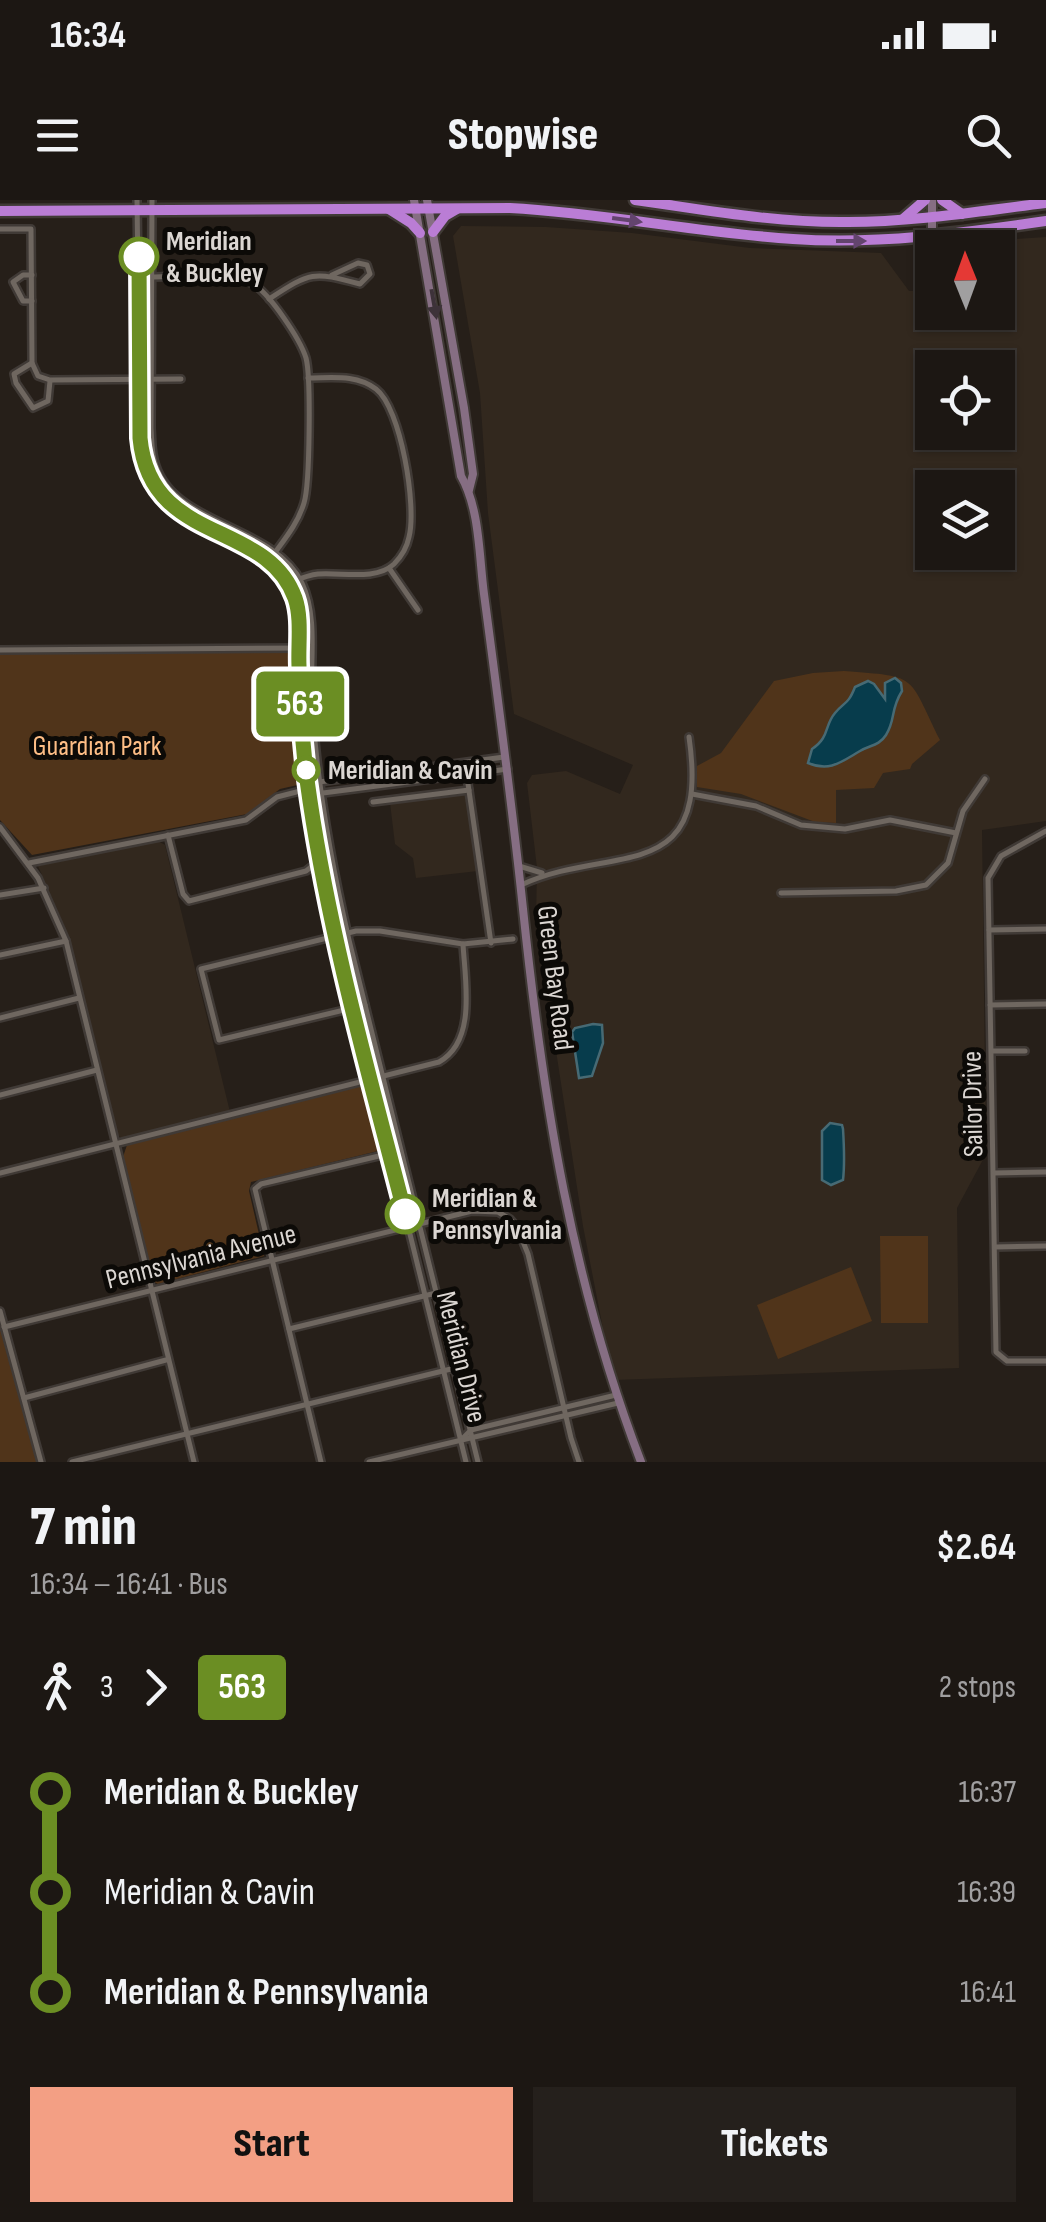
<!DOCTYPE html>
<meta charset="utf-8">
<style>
body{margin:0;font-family:"Sofia Sans Condensed",sans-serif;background:#25201c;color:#f1f3f6;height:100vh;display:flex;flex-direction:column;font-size:38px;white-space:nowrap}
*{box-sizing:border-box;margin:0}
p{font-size:32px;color:#a09fa0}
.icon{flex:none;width:55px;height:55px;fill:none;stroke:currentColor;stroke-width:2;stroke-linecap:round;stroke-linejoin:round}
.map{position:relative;height:1262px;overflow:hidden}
.sheet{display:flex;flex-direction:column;background:#1c1713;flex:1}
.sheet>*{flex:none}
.badge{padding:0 20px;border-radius:8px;font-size:35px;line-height:65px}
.needle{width:65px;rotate:359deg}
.tools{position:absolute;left:915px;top:30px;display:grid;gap:20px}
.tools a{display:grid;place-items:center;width:100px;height:100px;border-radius:0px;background:#1c1713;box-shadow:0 2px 8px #0004,0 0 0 2px #3a3633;font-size:50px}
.map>.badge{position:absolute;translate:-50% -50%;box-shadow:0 0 0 5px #fff}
.legs{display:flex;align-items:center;gap:15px;height:110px;padding:0 30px;font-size:32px}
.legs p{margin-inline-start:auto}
.summary{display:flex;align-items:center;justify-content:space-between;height:170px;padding:0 30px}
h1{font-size:55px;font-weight:800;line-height:75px}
.action{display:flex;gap:20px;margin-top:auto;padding:20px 30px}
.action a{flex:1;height:115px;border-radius:0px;background:#f39f84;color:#111;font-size:40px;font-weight:800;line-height:115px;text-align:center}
.action a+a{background:#25201c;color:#f1f3f6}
ul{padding:0 30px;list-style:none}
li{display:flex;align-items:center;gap:35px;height:100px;font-size:38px}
li i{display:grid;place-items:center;width:15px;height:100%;margin:0 12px;background:currentColor}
li i::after{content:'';width:25px;height:25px;margin:-12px;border:8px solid;border-radius:50%;background:#1c1713}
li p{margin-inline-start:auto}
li:first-child i{background:linear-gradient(#0000 50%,currentColor 0)}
li:last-child i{background:linear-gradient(currentColor 50%,#0000 0)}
.status{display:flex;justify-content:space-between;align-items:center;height:70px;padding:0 50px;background:#1c1713;direction:ltr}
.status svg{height:28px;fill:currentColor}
header{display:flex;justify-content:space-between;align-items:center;height:130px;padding:0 30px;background:#1c1713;font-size:45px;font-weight:800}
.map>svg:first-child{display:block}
.built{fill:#32281e;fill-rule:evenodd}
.green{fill:#50341a}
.water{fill:#073c4c;stroke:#476a74;stroke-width:2.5}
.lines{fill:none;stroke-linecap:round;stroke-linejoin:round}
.street-casing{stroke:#403a36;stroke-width:10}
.secondary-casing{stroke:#403a36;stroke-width:12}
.highway-casing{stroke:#403a36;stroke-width:15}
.street{stroke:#6f6760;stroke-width:5}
.secondary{stroke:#866e83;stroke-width:8}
.highway{stroke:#ba7dd5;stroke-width:10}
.oneway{fill:#63446e}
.oneway2{fill:#3d3239}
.line-1-casing{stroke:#fff;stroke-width:22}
.line-1{stroke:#6b8e23;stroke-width:15}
.stop-1-dot{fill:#fff;stroke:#6b8e23;stroke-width:5}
.labels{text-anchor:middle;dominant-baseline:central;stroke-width:10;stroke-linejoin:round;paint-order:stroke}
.stop-label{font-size:28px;font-weight:bold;fill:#dbd6d2;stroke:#0c0a07;text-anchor:start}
.park-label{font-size:28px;fill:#febe86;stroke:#0c0a07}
.street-label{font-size:28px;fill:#dbd6d2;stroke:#0c0a07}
</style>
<div class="status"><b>16:34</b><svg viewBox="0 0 49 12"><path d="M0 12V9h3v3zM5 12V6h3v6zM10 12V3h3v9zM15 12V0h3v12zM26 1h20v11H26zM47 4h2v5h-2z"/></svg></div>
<header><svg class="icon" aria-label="menu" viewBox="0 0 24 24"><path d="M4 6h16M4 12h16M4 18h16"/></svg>Stopwise<svg class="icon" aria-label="search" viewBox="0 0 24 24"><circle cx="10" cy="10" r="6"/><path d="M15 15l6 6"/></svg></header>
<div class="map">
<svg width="1046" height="1262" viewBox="0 0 1046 1262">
<rect width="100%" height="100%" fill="#261f19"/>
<!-- built -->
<g class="built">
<path d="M 461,26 L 546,27 L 632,33 L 750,48 L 881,53 L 909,91 L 932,91 L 932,112 L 998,112 L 998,48 L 983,47 L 988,41 L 1046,37 L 1046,621 L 982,630 L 986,954 L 957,1008 L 959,1168 L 613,1180 L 583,1026 L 536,721 L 537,668 L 527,583 L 532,575 L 566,571 L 620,594 L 633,565 L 514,514 L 488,313 L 480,193 L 453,36 ZM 932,168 L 998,168 L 998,232 L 932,232 ZM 932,288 L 998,288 L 998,352 L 932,352 Z"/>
<path d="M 466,593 L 478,671 L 416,678 L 413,658 L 395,644 L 390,603 Z"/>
<path d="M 158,641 L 165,645 L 230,912 L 122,938 L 118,935 L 64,725 L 38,666 Z"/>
</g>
<!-- green -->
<g class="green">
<path d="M 295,452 L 302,584 L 280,589 L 247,614 L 32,655 L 0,620 L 0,453 Z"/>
<path d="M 844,471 C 919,477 907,473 940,540 L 912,564 L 910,569 L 883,573 L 874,588 L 836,590 L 836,623 L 815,622 L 741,594 L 697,587 L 697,566 L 721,553 L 774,481 L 813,473 Z"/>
<path d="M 361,886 L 369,890 L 382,950 L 251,982 L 249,991 L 264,1056 L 158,1084 L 154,1082 L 123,957 L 127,945 Z"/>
<path d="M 880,1036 L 928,1036 L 928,1123 L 881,1123 Z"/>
<path d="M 851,1067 L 872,1121 L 778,1159 L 757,1105 Z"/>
<path d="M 0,1128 L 37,1262 L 0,1262 Z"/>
</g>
<!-- water -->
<g class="water">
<path d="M 895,478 L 901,483 L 902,491 C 890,510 896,519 886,535 C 879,546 870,545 860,551 C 841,562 830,572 808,563 L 812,549 C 830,537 824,526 835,513 C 845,501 848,505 855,487 L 868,481 L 874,484 L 885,499 L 885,483 Z"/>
<path d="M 593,824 L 602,825 L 603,843 L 592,876 L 579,878 L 572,832 L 575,828 Z"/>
<path d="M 830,923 L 842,925 L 843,929 C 844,945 845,963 843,980 L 831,985 L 822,980 L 822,931 Z"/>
</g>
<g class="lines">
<defs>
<g id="street">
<path d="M 137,0 L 140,223 L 144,264 L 151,283 L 164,300 L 269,361 L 284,376 L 295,397 L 299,416 L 300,512 L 319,664 L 466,1262"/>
<path d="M 152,0 L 151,228 C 152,240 151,254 156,266 C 176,326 274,325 302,383 C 319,419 309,467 312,505 C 317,585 331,662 349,740 L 478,1262"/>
<path d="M 0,29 L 31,29 L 32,163 L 38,176 L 50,180 L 181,179"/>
<path d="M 32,75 L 23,75 L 13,82 L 23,101 L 32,101"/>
<path d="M 139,77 C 169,78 228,70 253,84 C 270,94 300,139 306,158 C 311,177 310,284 304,303 C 297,326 282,342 269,361"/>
<path d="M 269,99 C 311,72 312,71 360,84 L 370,74 L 367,65 L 358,63 L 332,75"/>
<path d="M 32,163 L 14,174 L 16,183 L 33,208 L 48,201 L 50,181"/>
<path d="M 389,368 L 418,410"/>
<path d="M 289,383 C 299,379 308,375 318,374 C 341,372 376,381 394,364 C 401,357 407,347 409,337 C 417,307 401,208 376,189 C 356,174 332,178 308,178"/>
<path d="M 0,450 L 310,448"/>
<path d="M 465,563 L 491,743"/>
<path d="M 308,589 L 323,593 L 508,569"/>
<path d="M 692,594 L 756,606 L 801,625 L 845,629 L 890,620 L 956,633"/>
<path d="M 373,602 L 469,590"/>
<path d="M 0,627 L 38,678 L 66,741 L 194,1262"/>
<path d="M 1046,631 L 1001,656 L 988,678 L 996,1152 L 1007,1161 L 1046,1161"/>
<path d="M 168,635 L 183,694 L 189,701 L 306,671 L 330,652"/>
<path d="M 29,663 L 246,620 L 277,597 L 308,589 L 319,582 L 504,557"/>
<path d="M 519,666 L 542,673"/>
<path d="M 521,685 C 611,643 711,689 689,537"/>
<path d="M 781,693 L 896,691 L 926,685 L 948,663 L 963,611 L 985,579"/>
<path d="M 0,695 L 44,688"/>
<path d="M 989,730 L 1046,729"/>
<path d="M 0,755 L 66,741"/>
<path d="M 365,805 L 219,840 L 201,769 L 356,731 L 380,731 L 463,744 L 513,739"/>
<path d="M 990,805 L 1046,804"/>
<path d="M 0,818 L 79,798"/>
<path d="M 993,851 L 1025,851"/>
<path d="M 0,895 L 97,870"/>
<path d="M 0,973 L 439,862 C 477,841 465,781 463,744"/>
<path d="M 994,973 L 1046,972"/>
<path d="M 995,1047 L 1046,1046"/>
<path d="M 0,1111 L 41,1262"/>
<path d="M 4,1127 L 472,1011 L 498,1012 L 510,1019 L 517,1027 L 528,1054 L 571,1238 L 579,1262"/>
<path d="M 289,1129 L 436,1093"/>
<path d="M 24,1198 L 166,1160"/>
<path d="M 463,1238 L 471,1230 L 616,1195"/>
<path d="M 72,1262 L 455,1168"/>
<path d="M 321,1262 L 255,989 L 261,984 L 400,951"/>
<path d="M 369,1262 L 618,1203"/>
</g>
<g id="secondary">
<path d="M 414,0 L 461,276 C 480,309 479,357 484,394 C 498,499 512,604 523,709 C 543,901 572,1082 641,1262"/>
<path d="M 427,0 L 464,208 L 473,274 L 469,290"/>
<path d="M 932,0 L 932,36"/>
</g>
<g id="highway">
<path d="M 635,0 C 706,10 776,23 848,22 C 915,22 980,11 1046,3"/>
<path d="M 942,0 L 962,14"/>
<path d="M 389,9 L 411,23 L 420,33"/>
<path d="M 0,11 L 510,8 C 605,13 699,33 793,39 C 878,45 962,33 1046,21"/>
<path d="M 903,19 L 925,0"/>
<path d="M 433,32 L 445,16 L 457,9"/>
</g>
</defs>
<!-- street casing -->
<use href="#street" class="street-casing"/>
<!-- secondary casing -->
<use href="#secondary" class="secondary-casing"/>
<!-- highway casing -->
<use href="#highway" class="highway-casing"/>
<!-- street -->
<use href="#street" class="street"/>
<!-- secondary -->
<use href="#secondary" class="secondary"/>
<!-- highway -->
<use href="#highway" class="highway"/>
</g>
<!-- one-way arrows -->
<defs><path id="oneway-solid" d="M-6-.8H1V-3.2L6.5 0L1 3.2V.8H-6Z" transform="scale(2.5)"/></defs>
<g class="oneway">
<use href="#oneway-solid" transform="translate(627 20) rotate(8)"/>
<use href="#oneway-solid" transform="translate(851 41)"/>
</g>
<use class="oneway2" href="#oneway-solid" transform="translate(434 104) rotate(80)"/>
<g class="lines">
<defs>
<path id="line-1" d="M 139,57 L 140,238 C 150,346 267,319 295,398 C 302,418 298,444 299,466 C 300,511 303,556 310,601 C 331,741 370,878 405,1014"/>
</defs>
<!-- line-1 casing -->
<use href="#line-1" class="line-1-casing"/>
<!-- line-1 -->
<use href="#line-1" class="line-1"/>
</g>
<!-- markers -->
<g class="stop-1-dot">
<circle cx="139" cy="57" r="18"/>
<circle cx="306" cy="570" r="12"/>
<circle cx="405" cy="1014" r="18"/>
</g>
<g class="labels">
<!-- stop labels -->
<g class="stop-label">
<text x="166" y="41">Meridian<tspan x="166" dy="32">&amp; Buckley</tspan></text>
<text x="328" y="570">Meridian &amp; Cavin</text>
<text x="432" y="998">Meridian &amp;<tspan x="432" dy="32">Pennsylvania</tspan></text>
</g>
<!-- park labels -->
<g class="park-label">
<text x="97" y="546">Guardian Park</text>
</g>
<!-- street labels -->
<g class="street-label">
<text transform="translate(555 778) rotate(83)">Green Bay Road</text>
<text transform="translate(973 904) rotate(-91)">Sailor Drive</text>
<text transform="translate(201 1057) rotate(-14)">Pennsylvania Avenue</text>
<text transform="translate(461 1157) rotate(76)">Meridian Drive</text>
</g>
</g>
</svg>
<div class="tools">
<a><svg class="needle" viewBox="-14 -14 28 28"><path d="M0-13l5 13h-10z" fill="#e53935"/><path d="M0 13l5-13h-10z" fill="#a09fa0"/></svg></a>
<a><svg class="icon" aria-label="locate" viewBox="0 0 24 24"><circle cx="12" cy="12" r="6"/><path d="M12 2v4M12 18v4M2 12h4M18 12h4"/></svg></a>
<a><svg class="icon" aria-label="layers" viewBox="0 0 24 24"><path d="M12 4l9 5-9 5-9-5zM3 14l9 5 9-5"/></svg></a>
</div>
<b class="badge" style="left:300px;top:504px;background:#6b8e23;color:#fff">563</b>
</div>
<section class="sheet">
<div class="summary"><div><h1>7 min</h1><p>16:34 – 16:41 · Bus</p></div><b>$2.64</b></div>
<div class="legs"><svg class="icon" aria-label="walk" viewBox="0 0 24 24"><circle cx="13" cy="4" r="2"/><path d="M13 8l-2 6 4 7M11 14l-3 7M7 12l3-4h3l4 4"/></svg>3<svg class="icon" aria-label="forward" viewBox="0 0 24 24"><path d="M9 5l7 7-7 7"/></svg><b class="badge" style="background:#6b8e23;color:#fff">563</b><p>2 stops</p></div>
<ul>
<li><i style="color:#6b8e23"></i><b>Meridian &amp; Buckley</b><p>16:37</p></li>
<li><i style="color:#6b8e23"></i><span>Meridian &amp; Cavin</span><p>16:39</p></li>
<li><i style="color:#6b8e23"></i><b>Meridian &amp; Pennsylvania</b><p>16:41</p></li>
</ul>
<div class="action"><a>Start</a><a>Tickets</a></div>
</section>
